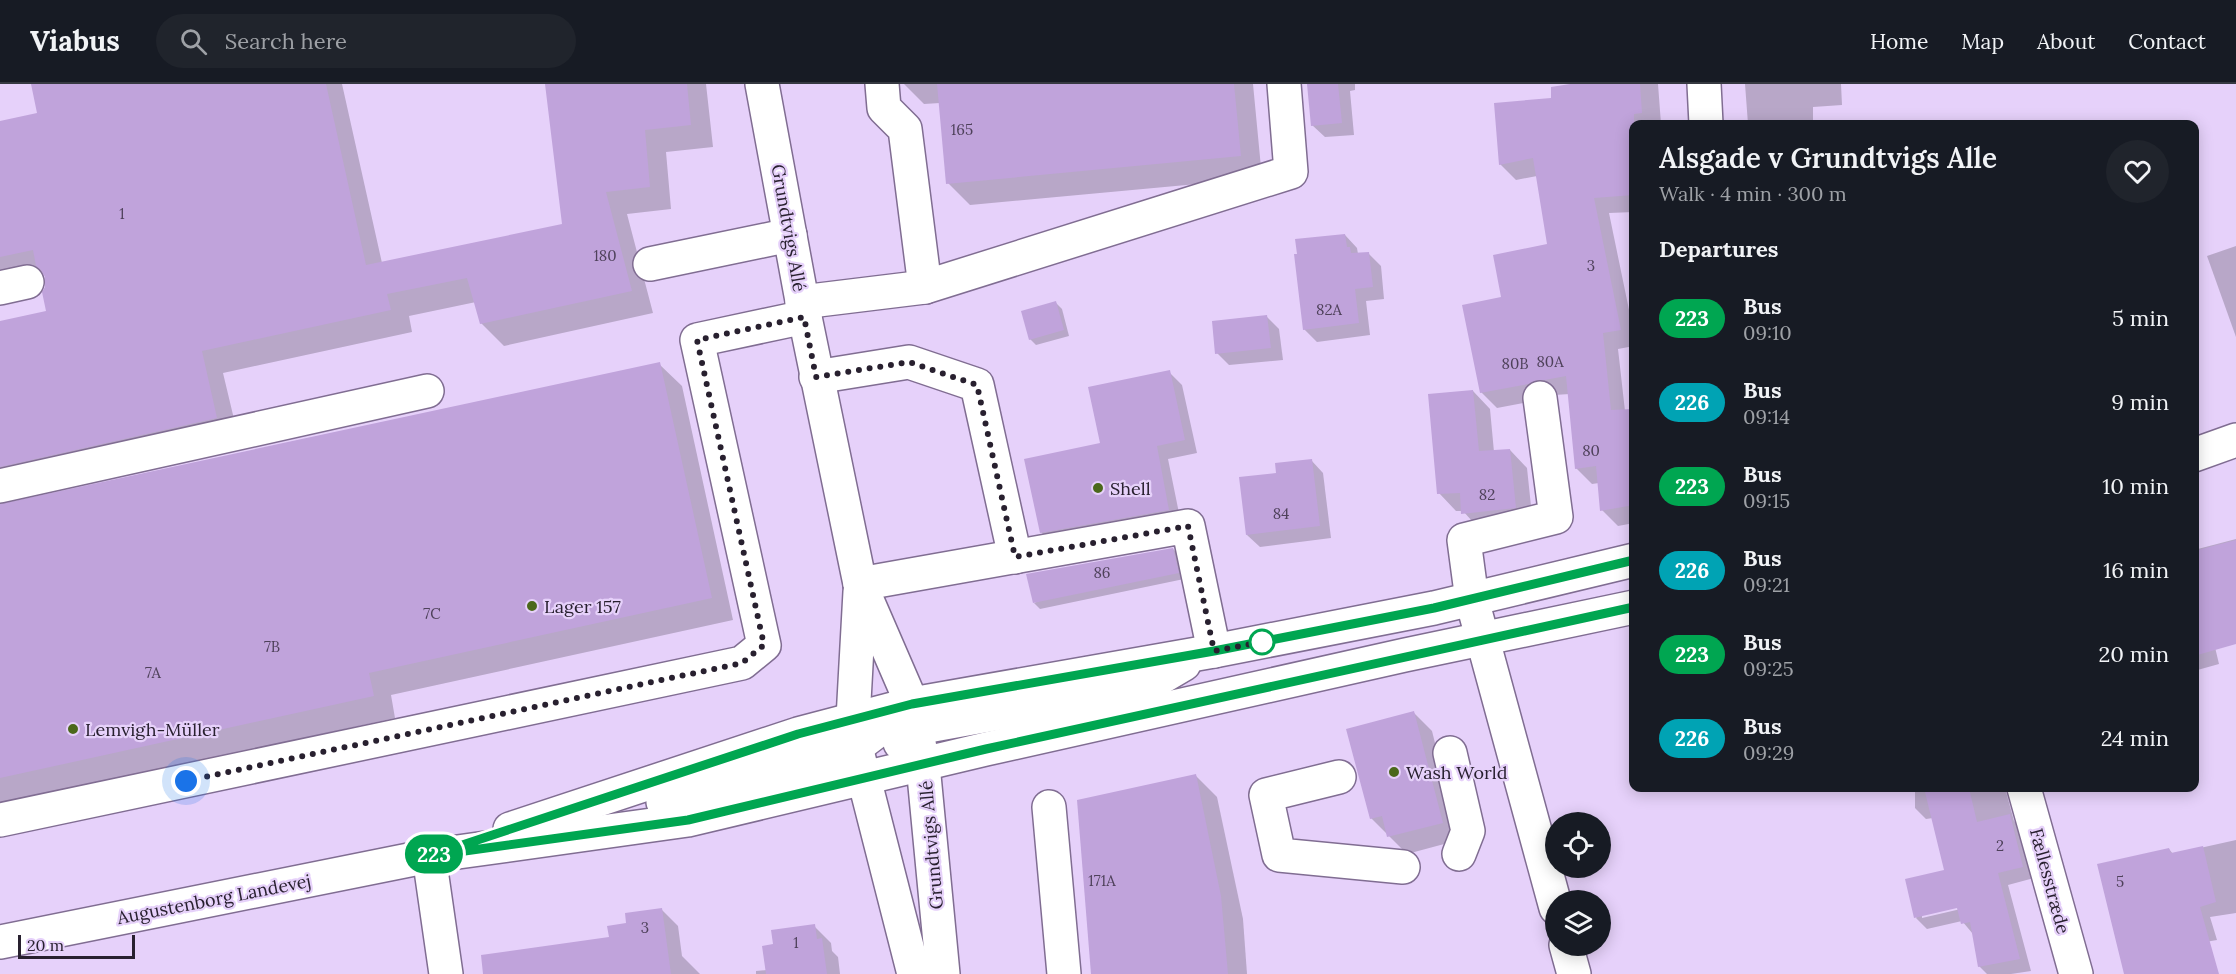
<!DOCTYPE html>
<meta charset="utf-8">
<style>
body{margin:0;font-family:Lora,serif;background:#20242c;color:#f1f3f6;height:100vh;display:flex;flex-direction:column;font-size:22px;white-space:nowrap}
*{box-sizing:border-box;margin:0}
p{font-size:20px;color:#9ea1a6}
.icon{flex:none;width:33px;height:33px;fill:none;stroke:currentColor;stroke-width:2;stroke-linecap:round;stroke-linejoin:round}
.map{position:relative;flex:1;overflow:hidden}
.sheet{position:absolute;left:1629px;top:36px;width:570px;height:672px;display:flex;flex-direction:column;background:#171b24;border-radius:12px;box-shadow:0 3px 15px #0003}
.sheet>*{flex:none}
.badge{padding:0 12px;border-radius:20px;font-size:21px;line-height:39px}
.fabs{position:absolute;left:1545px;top:728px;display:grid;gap:12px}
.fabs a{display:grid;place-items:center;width:66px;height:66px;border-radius:50%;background:#171b24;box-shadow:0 3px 15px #0003;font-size:30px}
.scale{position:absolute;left:18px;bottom:15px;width:117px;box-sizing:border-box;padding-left:6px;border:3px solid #28202f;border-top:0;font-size:16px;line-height:21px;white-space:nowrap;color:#28202f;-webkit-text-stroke:4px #e6d1fa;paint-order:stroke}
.you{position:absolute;width:30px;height:30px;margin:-15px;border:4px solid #fff;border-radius:50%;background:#1a73e8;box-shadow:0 0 0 9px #1a73e833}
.map>.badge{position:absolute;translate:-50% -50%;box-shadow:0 0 0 3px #fff}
h2{padding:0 30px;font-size:22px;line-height:54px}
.round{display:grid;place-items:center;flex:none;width:63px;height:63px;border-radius:32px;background:#20242c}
.headline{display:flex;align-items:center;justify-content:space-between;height:102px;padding:0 30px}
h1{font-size:28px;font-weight:600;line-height:45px}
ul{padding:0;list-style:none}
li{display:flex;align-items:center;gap:18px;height:84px;padding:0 30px}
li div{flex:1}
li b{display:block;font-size:22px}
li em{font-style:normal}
li .badge{min-width:66px;font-weight:700;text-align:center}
header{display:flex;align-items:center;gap:36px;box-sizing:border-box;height:84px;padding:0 30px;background:#171b24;border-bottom:2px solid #363941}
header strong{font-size:28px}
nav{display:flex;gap:33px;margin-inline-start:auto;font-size:21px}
.search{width:420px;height:54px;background:#20242c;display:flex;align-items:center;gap:15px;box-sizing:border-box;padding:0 21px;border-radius:33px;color:#9ea1a6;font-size:22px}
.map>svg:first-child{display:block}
.shadow{fill:#0003;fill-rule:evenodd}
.building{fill:#c0a3db}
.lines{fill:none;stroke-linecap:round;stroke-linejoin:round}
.minor-casing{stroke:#806d92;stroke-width:36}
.minor{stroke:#fff;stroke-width:33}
.line-casing{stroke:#fff;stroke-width:14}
.line{stroke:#00a651;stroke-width:9}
.walk{stroke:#28202f;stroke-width:6;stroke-dasharray:0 10.8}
.poi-dot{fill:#4b681b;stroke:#e6d1fa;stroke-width:2}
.stop-dot{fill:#fff;stroke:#00a651;stroke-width:3}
.labels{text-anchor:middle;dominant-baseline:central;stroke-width:4.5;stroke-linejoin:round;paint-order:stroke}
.number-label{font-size:15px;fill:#4e415a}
.street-label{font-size:18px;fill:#28202f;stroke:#e6d1fa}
.poi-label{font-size:18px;fill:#28202f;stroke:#e6d1fa;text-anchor:start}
</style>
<header>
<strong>Viabus</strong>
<div class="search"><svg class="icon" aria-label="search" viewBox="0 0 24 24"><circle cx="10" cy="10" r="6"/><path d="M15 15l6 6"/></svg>Search here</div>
<nav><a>Home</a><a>Map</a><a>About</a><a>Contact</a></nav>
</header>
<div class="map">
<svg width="2236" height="890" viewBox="0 0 2236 890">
<rect width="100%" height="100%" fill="#e6d1fa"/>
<!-- shadow -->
<g class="shadow">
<path d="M 33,0 L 342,0 L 382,179 L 564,141 L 547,0 L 706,0 L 713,63 L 666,68 L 671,125 L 627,130 L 653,229 L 504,262 L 481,239 L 476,218 L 409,232 L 412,248 L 223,289 L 239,356 L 10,410 L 4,422 L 659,280 L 682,302 L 733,536 L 391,611 L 395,634 L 0,720 L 0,239 L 48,228 L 45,190 L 0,200 L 0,39 L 39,30 Z"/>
<path d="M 904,0 L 1253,0 L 1262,94 L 970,121 L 948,99 L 940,19 L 924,20 Z"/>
<path d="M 1309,0 L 1355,0 L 1355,6 L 1350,7 L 1354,51 L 1325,53 L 1312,41 Z"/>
<path d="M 1571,0 L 1658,0 L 1661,40 L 1634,40 L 1634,128 L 1609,129 L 1634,250 L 1634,262 L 1618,265 L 1625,327 L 1631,326 L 1634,329 L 1634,439 L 1618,442 L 1602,426 L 1599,399 L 1592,400 L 1576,384 L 1570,310 L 1554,311 L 1545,315 L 1497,324 L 1481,308 L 1502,214 L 1549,161 L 1537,92 L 1516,96 L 1500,80 L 1553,15 Z"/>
<path d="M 1745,0 L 1841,0 L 1842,21 L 1813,23 L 1813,40 L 1748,40 Z"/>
<path d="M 1345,151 L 1357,164 L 1358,170 L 1368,169 L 1381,182 L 1384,215 L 1366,217 L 1370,251 L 1317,258 L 1304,245 L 1298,171 Z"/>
<path d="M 2236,162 L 2236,253 L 2207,172 Z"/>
<path d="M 1056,219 L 1062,225 L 1069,252 L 1036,261 L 1030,255 Z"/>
<path d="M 1267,233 L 1279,245 L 1283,276 L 1229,281 L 1217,269 Z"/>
<path d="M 1169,288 L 1182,301 L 1197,369 L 1168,375 L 1181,439 L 1054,461 L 1041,448 L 1102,360 Z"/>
<path d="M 1473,307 L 1490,325 L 1494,368 L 1510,366 L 1527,384 L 1533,441 L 1481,447 L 1463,427 L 1456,427 L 1439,409 Z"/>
<path d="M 1311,376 L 1323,389 L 1331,454 L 1260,463 L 1247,451 L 1278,390 Z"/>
<path d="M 2236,455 L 2236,554 L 2214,559 L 2219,580 L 2194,587 L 2194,466 Z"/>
<path d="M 1173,465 L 1179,471 L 1184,495 L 1040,525 L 1034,519 Z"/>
<path d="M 1414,629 L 1432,647 L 1459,756 L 1407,770 L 1371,734 Z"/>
<path d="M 1195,691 L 1217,713 L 1243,835 L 1247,890 L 1093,890 Z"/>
<path d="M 1915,704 L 2005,704 L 2014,737 L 2021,743 L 2034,794 L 2008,801 L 2031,887 L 2011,890 L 1987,890 L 1979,882 L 1973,850 L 1962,837 L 1927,845 L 1916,834 L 1946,787 L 1933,734 L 1926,735 L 1915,724 ZM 1964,821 L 1965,824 L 1922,834 L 1922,831 Z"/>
<path d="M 2236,756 L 2236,829 L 2210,833 L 2217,856 L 2129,871 L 2169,765 L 2173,770 Z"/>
<path d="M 661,825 L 678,842 L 682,872 L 700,890 L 517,890 L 610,855 L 628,841 Z"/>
<path d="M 814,842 L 831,859 L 832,867 L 838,873 L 840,890 L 756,890 L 756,887 L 767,886 L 775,862 Z"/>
</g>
<!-- building -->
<g class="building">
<path d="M 31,0 L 326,0 L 366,181 L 562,140 L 545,0 L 687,0 L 691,41 L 645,46 L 650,103 L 606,108 L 632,207 L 480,240 L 467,194 L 387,210 L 391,226 L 202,267 L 217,334 L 0,383 L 0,237 L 46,227 L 42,208 L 45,203 L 45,193 L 41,186 L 36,182 L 33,166 L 0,173 L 0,37 L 37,29 Z"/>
<path d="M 937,0 L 1234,0 L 1241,72 L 946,100 Z"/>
<path d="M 1307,0 L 1338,0 L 1342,39 L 1311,42 Z"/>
<path d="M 1570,0 L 1640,0 L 1642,29 L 1634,30 L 1634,111 L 1594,114 L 1621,246 L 1603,249 L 1611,326 L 1632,325 L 1634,354 L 1634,421 L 1600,427 L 1596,382 L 1575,385 L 1566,292 L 1545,296 L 1537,296 L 1528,300 L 1480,309 L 1462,221 L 1501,213 L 1493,171 L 1547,160 L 1533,74 L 1499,81 L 1494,19 L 1551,14 L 1551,3 Z"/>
<path d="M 1345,150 L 1347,163 L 1350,163 L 1351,169 L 1369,168 L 1373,203 L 1355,205 L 1359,239 L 1303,246 L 1294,170 L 1297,170 L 1295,155 Z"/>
<path d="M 1056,217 L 1064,246 L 1029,256 L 1021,227 Z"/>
<path d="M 1267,231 L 1271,264 L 1215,270 L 1212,237 Z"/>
<path d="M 660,278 L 712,514 L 369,589 L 374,612 L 0,694 L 0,420 Z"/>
<path d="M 1170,286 L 1185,356 L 1157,362 L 1169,426 L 1040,449 L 1024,375 L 1100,359 L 1088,303 Z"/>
<path d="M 1473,306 L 1479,367 L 1510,365 L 1516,424 L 1461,430 L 1460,409 L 1437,410 L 1428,310 Z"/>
<path d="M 1312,375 L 1320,442 L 1246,451 L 1239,393 L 1276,389 L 1275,379 Z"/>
<path d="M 2236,456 L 2236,560 L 2194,572 L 2194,467 Z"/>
<path d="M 1173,464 L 1179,489 L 1033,519 L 1026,490 Z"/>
<path d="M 1414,627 L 1443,739 L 1387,753 L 1382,732 L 1370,735 L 1346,645 Z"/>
<path d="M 1196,690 L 1221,812 L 1228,890 L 1091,890 L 1077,716 Z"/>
<path d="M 1924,704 L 1969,704 L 1977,738 L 2010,730 L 2023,783 L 1998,789 L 2020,875 L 1978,883 L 1970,838 L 1961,840 L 1957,824 L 1914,834 L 1905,795 L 1944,786 Z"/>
<path d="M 2203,762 L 2216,818 L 2200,823 L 2219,890 L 2124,890 L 2097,780 L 2169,764 L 2171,769 Z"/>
<path d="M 662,824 L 671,890 L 483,890 L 481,871 L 609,853 L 607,842 L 626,839 L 625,829 Z"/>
<path d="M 815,840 L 817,855 L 822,854 L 827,890 L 766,890 L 762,862 L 773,860 L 771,846 Z"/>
</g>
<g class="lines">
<defs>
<g id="minor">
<path d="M 762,0 L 805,233 L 860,500 L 912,620 L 923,681 L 943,890"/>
<path d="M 882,0 L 884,24 L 905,45 L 925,203"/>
<path d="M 1704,0 L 1706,40"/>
<path d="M 650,180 L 790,151"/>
<path d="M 0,204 L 27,198"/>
<path d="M 802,218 L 925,203 L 1291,88 L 1284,0"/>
<path d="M 816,293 L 909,278 L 977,301 L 1015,473"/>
<path d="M 1540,314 L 1556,433 L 1464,456 L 1472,516 L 1556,824"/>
<path d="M 2194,371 L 2236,356"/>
<path d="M 0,402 L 427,307"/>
<path d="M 860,500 L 1188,442 L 1214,567"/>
<path d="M 860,508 L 853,635 L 856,663 L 914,890"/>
<path d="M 900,659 L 917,644 L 1145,603 L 1184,580"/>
<path d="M 1450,669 L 1468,747 L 1459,770"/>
<path d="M 1339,693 L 1266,711 L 1279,771 L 1403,783"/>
<path d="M 2024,704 L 2076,890"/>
<path d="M 663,718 L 856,663 L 901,629"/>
<path d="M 1049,723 L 1064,890"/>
<path d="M 0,736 L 742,579 L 764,561 L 697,256 L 805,233"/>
<path d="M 510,745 L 798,650 L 912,620 L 1214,567 L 1434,524 L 1634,476"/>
<path d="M 429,772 L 446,890"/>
<path d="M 0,858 L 429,772 L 688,736 L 986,665 L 1405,571 L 1634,523"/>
<path d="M 1566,861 L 1574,890"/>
</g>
</defs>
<!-- minor casing -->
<use href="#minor" class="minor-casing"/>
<!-- minor -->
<use href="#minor" class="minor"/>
</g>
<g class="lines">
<defs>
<path id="line" d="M 1634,476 L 1434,524 L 1214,567 L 912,620 L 798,650 L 429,772 L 688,736 L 986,665 L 1634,523"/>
</defs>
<!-- line casing -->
<use href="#line" class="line-casing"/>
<!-- line -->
<use href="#line" class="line"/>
<!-- walk -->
<path class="walk" d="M 186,697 L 742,579 L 764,561 L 697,256 L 804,233 L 816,293 L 909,278 L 977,301 L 1015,473 L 1188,442 L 1214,567 L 1262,558"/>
</g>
<!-- markers -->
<g class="poi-dot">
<circle cx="1098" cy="404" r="6"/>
<circle cx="532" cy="522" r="6"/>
<circle cx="73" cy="645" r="6"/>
<circle cx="1394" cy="688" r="6"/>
</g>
<circle class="stop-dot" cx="1262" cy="558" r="12"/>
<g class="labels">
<!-- number labels -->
<g class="number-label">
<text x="962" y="45">165</text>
<text x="122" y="129">1</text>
<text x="605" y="171">180</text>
<text x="1591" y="181">3</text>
<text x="1329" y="225">82A</text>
<text x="1550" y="277">80A</text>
<text x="1515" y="279">80B</text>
<text x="1591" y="366">80</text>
<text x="1487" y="410">82</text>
<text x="1281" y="429">84</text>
<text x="1102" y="488">86</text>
<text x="432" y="529">7C</text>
<text x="272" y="562">7B</text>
<text x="153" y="588">7A</text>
<text x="2000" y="761">2</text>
<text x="1102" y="796">171A</text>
<text x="2120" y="797">5</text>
<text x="645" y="843">3</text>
<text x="796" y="858">1</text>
</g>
<!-- street labels -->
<g class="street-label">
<text transform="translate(789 144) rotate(80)">Grundtvigs Allé</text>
<text transform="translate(931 761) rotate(-95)">Grundtvigs Allé</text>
<text transform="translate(2050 797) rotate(75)">Fællesstræde</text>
<text transform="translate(214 815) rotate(-11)">Augustenborg Landevej</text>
</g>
<!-- poi labels -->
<g class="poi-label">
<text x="1110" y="404">Shell</text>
<text x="544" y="522">Lager 157</text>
<text x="85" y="645">Lemvigh-Müller</text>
<text x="1406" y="688">Wash World</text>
</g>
</g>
</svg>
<div class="fabs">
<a><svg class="icon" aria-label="locate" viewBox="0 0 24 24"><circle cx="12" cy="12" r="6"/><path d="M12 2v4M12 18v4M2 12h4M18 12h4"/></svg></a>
<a><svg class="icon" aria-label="layers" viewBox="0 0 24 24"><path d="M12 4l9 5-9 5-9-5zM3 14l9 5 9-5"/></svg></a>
</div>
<div class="scale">20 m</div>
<div class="you" style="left:186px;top:697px"></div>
<b class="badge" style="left:434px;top:770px;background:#00a651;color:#fff">223</b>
<section class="sheet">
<div class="headline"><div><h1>Alsgade v Grundtvigs Alle</h1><p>Walk · 4 min · 300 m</p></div><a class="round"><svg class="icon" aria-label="heart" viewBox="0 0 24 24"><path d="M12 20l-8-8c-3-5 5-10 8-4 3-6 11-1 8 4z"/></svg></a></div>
<h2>Departures</h2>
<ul>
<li><span class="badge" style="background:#00a651;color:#fff">223</span><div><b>Bus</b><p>09:10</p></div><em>5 min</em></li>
<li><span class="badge" style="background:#00a3b4;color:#fff">226</span><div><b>Bus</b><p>09:14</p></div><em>9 min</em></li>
<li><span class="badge" style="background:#00a651;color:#fff">223</span><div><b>Bus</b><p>09:15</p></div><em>10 min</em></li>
<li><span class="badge" style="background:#00a3b4;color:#fff">226</span><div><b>Bus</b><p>09:21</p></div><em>16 min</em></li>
<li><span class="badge" style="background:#00a651;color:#fff">223</span><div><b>Bus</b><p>09:25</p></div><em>20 min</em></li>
<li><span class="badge" style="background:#00a3b4;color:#fff">226</span><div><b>Bus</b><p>09:29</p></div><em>24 min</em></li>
</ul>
</section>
</div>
